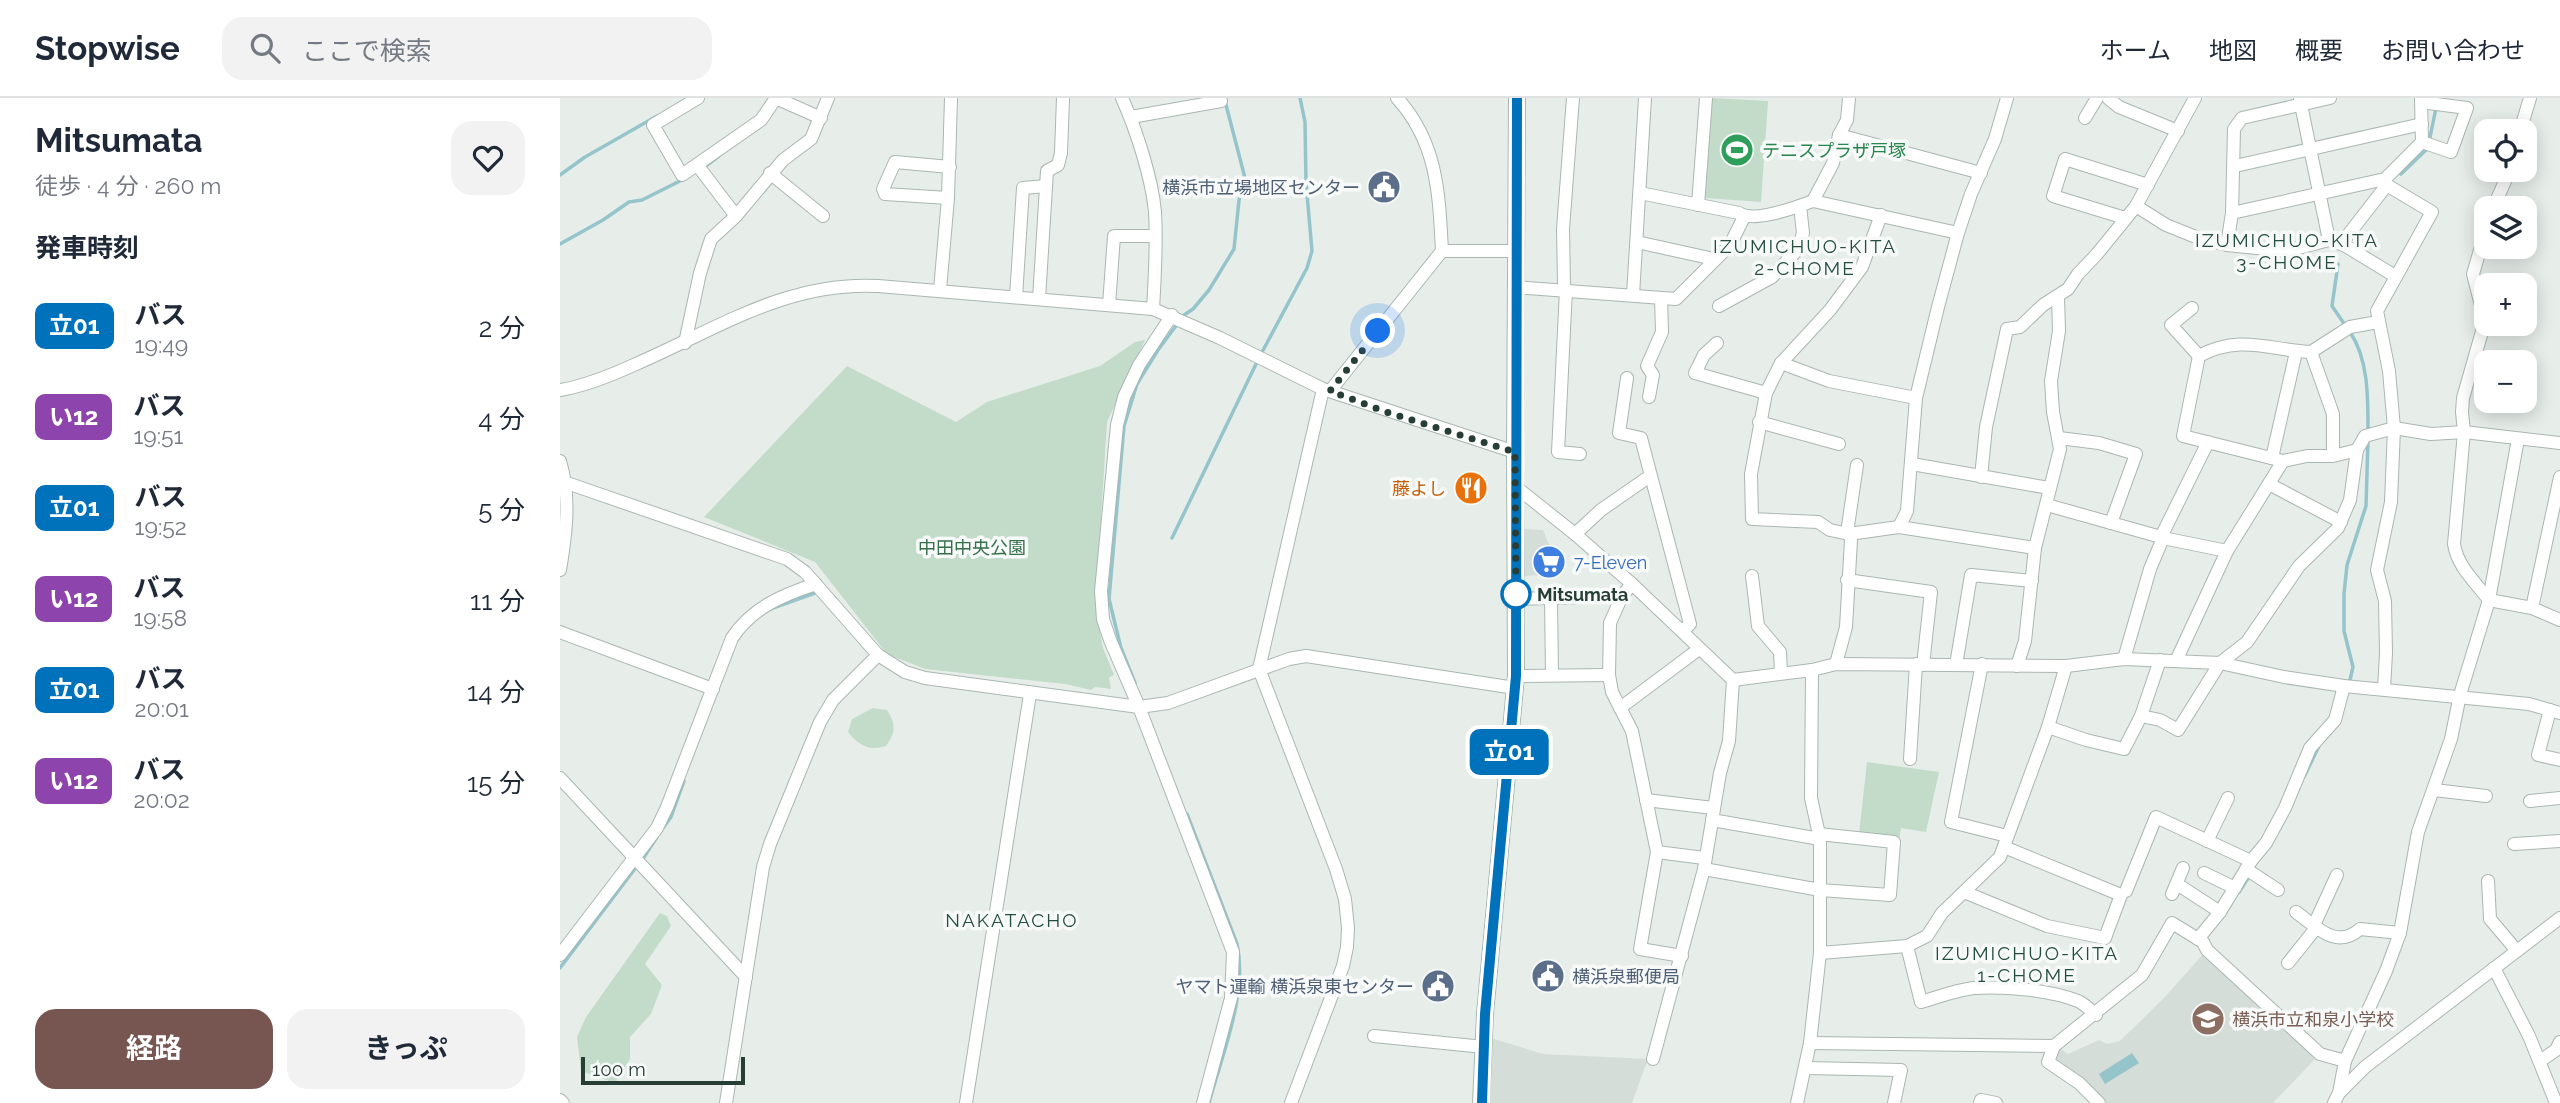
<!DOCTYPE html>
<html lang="ja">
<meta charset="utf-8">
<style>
body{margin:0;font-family:Raleway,"Noto Sans JP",sans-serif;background:#f2f2f3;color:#1f2937;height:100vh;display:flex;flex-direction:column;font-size:26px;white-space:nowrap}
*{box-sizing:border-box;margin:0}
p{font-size:23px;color:#747a83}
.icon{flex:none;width:38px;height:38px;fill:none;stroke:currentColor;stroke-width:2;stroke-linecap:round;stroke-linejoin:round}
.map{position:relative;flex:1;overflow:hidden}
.sheet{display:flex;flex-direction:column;background:#fff;width:560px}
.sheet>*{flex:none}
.badge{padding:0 14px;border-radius:10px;font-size:24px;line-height:46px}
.fabs{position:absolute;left:1914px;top:21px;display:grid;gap:14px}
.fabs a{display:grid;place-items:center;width:63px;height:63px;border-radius:14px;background:#fff;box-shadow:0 4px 18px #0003;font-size:35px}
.scale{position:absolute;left:21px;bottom:18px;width:164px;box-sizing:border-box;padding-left:7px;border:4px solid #273e37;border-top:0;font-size:19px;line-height:24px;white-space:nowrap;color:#273e37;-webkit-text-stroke:5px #f7faf9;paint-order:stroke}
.you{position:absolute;width:35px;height:35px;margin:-18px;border:5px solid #fff;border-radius:50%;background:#1a73e8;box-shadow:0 0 0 10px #1a73e833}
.map>.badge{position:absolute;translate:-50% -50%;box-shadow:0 0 0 4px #fff}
h2{padding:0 35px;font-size:26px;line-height:63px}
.round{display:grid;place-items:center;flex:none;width:74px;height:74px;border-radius:21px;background:#f2f2f3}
.headline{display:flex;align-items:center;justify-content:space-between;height:119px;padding:0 35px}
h1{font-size:33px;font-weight:700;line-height:52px}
.button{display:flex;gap:14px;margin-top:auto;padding:14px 35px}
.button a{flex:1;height:80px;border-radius:21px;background:#775551;color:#fff;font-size:28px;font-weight:700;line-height:80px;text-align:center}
.button a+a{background:#f2f2f3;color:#1f2937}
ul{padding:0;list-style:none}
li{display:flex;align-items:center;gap:21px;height:91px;padding:0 35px}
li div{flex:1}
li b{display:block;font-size:26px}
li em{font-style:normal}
li .badge{min-width:77px;font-weight:700;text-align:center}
header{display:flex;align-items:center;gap:42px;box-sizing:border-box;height:98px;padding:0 35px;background:#fff;border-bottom:2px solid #e0e1e3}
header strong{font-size:33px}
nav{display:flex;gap:38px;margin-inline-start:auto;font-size:24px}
.search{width:490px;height:63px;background:#f2f2f3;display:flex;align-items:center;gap:18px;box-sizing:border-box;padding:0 24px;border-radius:21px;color:#747a83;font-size:26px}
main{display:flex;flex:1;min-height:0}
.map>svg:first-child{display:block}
.built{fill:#d5ddd9}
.green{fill:#c2dcc9}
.water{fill:#96c4cb}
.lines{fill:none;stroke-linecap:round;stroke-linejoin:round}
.stream{stroke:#96c4cb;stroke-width:3.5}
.minor-casing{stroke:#aab6b1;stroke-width:14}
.secondary-casing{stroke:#a6b8b2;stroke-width:18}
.minor{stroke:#fff;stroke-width:12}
.secondary{stroke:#fff;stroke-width:16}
.line-casing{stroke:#fff;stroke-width:16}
.line{stroke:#0072bc;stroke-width:10}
.walk{stroke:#273e37;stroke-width:7;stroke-dasharray:0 12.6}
.stop-dot{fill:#fff;stroke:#0072bc;stroke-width:3.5}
.labels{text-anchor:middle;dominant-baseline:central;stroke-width:7;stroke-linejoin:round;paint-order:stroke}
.leisure-label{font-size:18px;fill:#27864d;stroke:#f7faf9;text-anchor:start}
.service-label{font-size:18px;fill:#4e5e75;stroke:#f7faf9;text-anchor:end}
.food-label{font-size:18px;fill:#c56008;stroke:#f7faf9;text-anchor:end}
.park-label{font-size:18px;fill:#36704b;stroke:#f7faf9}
.shop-label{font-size:18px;fill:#366cbe;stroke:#f7faf9;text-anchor:start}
.stop-label{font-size:18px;font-weight:bold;fill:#273e37;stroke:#f7faf9;text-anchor:start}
.education-label{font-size:18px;fill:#785e54;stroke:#f7faf9;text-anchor:start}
.neighbourhood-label{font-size:19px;letter-spacing:2px;fill:#254e43;stroke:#f7faf9}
</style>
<header>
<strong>Stopwise</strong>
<div class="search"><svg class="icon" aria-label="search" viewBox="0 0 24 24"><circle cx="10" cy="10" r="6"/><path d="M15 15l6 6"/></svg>ここで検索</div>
<nav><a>ホーム</a><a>地図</a><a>概要</a><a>お問い合わせ</a></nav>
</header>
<main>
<section class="sheet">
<div class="headline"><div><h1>Mitsumata</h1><p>徒歩 · 4 分 · 260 m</p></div><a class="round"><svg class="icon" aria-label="heart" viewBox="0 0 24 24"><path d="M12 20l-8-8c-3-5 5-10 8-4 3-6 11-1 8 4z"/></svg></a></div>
<h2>発車時刻</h2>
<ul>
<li><span class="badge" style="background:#0072bc;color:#fff">立01</span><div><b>バス</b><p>19:49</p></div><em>2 分</em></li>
<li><span class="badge" style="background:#8e44ad;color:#fff">い12</span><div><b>バス</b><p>19:51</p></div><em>4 分</em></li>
<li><span class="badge" style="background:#0072bc;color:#fff">立01</span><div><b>バス</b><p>19:52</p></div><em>5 分</em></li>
<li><span class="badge" style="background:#8e44ad;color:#fff">い12</span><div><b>バス</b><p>19:58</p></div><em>11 分</em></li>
<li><span class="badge" style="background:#0072bc;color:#fff">立01</span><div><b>バス</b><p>20:01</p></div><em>14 分</em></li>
<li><span class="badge" style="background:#8e44ad;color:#fff">い12</span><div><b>バス</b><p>20:02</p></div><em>15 分</em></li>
</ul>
<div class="button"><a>経路</a><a>きっぷ</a></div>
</section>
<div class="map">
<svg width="2000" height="1005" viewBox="0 0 2000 1005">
<rect width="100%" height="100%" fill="#e7eeea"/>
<!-- built -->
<g class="built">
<path d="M 962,431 L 983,432 L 990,449 L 1004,463 L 997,476 L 963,478 Z"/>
<path d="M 1644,855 L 1755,961 L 1713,1005 L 1544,1005 L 1495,963 L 1500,950 L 1508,956 L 1539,942 L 1547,946 L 1560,943 L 1604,900 Z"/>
<path d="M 931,940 L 983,956 L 1088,961 L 1072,1005 L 930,1005 Z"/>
</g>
<!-- green -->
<g class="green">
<path d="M 1152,0 L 1208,3 L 1201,104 L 1145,100 Z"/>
<path d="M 585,242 L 547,324 L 537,485 L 537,519 L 543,550 L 554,577 L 549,580 L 551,591 L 535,589 L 531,592 L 505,586 L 365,571 L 327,556 L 255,464 L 144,419 L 287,268 L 396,324 L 427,304 L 540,268 L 575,244 Z"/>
<path d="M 313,610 L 327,612 C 336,626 336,634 326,648 C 309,653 299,648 288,634 L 292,621 Z"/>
<path d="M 1307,664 L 1379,674 L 1366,734 L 1341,730 L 1339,741 L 1299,736 Z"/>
<path d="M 100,815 L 107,818 L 111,828 L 85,866 L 102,887 L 91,916 L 70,939 L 70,961 L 55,985 L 21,973 L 17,939 L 26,919 Z"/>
</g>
<!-- water -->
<path class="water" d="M 1572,955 L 1579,965 L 1545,986 L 1539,976 Z"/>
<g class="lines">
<!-- stream -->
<g class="stream">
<path d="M 1869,44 L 1876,10"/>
<path d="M 143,70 L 159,58"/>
<path d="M 1841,76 L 1867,51"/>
<path d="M 0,77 L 25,59 L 97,18"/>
<path d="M 0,146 L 43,122 L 69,104 L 82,102 L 124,81"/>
<path d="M 1778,166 L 1772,208 L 1785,227"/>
<path d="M 1790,234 C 1809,262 1808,302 1808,335"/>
<path d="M 701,256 L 747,170 L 752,153 L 746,85 L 745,24 L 740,0"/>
<path d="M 612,440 L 698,262"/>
<path d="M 210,511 L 255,495"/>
<path d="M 575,585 L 561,550 L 549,501 L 564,328 L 577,286 L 598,252 L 624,217 L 633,211 L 649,192 L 674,151 L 679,102 L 685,80 L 665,3"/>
<path d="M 1789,586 L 1793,569 L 1784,533 L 1784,496 L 1787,467 L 1806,408 L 1808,342"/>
<path d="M 1744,679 L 1759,648"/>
<path d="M 627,716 L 677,846 C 688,896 662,956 649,1005"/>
<path d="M 103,730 L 111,719 L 124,683"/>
<path d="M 82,762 L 97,739"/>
<path d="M 1679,794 L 1690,777"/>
<path d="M 0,870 L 77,768"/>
</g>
<defs>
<g id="minor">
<path d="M 138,0 L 93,27 L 122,77 L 201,22 L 216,0"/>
<path d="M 216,0 L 261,20"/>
<path d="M 562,0 C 576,31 592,80 595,114 C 597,146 595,178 593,211"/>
<path d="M 1013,0 L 1003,131 L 1004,187 L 1006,192 L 998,354 L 1020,356"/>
<path d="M 1548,0 L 1559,9 L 1618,33"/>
<path d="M 1740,2 L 1769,142"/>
<path d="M 1861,4 L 1907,10 L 1891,54 L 1862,44"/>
<path d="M 571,19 L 661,3"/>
<path d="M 1525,20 L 1537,0"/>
<path d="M 1960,33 L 1970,0"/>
<path d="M 1279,37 L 1421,75"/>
<path d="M 138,68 L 176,118"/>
<path d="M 1675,68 L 1862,26"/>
<path d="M 210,75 L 263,118"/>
<path d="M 1080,95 L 1179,115 C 1194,125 1237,109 1253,103 L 1273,65 L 1279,37 L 1287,22 L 1289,0"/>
<path d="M 388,100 L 325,96 L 323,91 L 335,64 L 390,69"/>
<path d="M 1253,103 L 1398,135"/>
<path d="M 1138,107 L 1146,0"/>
<path d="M 1576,108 L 1606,127 L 1641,141 L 1667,147 L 1727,153 L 1769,142 L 1784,147 L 1835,178"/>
<path d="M 1933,110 L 1950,72"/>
<path d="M 1672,115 L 1825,81"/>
<path d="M 1321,117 L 1302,169 L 1270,212 L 1221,265 L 1206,295 L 1191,376 L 1192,421 L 1258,424 L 1270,432 L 1289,436 L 1339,429 L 1475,450"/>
<path d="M 1565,120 L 1493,98 L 1505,61 L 1588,87"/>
<path d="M 1077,144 L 1154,161"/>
<path d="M 1781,146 L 1823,92 L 1827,79 L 1862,44 L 1861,0"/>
<path d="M 1667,147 L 1672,115 L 1674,31 L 1682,20 L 1770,0"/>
<path d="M 882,153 L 955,153"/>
<path d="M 955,189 L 1116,201 L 1170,147 L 1184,119"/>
<path d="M 380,192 L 388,100 L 391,0"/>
<path d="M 1073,197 L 1085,0"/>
<path d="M 456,199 L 463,90 L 486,88"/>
<path d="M 479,201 L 487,73 L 498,67 L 501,55 L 503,0"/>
<path d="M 549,207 L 554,138 L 595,138"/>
<path d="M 1159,208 L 1212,179 L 1238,151 L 1243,135 L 1240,108"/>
<path d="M 1632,210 L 1611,227 L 1639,258"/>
<path d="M 612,217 L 579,267 L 564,299 L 557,327 L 541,493 L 543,521 L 550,542 L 579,609 L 673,854 L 671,900 L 643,1005"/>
<path d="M 125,245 L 140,175 L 151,141 L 176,118 L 223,62 L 251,41 L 268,0"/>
<path d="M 1157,245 L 1144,257 L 1135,275 L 1206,295"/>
<path d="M 1751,254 L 1790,229 L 1818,224"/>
<path d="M 1221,265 L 1269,283 L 1356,300"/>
<path d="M 1067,280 L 1059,335 L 1081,340 L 1130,526 L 1123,533"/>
<path d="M 0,292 C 26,288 52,277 76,266 C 157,231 227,183 318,188 L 593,211 L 660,240 L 763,291 L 955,354"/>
<path d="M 770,293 L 882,153 C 879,97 878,45 837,0"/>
<path d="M 1089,299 L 1093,277 L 1087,268 L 1102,234 L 1101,200"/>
<path d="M 1199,324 L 1279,346"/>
<path d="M 1499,340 L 1539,345 L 1576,356 L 1551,425"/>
<path d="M 1958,341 L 1929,502 L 1972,510 L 2000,522"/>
<path d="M 1773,358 L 1773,316 L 1751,254 C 1709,252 1681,236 1639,258 L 1623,338 L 1723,363 L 1747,358 L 1773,358 L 1797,352 L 1805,338 L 1834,330 L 1871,336 L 1904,334 L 2000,345"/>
<path d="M 1712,360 L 1736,254"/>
<path d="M 0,363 C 11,399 6,436 0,472"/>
<path d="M 1352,366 L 1489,390"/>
<path d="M 1421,379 L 1426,329 L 1447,231 L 1460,229 L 1483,207 L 1508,191 L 1518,176 L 1537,156 L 1576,108 L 1635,0"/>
<path d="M 7,385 L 227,461 L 245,474 L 318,557 L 345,574 L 365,580 L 579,609 L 608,605 L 729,561 L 746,558 L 955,590"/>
<path d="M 1709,386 L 1781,424"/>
<path d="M 956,389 L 1015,436 L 1072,486 L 1173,582"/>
<path d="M 1487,407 L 1601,439"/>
<path d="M 1339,429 L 1347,413 L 1356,300 L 1378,209 L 1398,135 L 1411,96 L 1435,41 L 1447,0"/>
<path d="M 1015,436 L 1041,412 L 1090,378"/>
<path d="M 1603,440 L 1667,453"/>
<path d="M 1192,478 L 1198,528 L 1220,554 L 1221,575"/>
<path d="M 1287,482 L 1371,494 L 1363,567"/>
<path d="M 1072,486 L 1062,498 L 1050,525 L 1049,577 L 1052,594 L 1072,633 L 1097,754 L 1080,851 L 1122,858"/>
<path d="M 956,501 L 1062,498"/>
<path d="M 991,501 L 992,577"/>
<path d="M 1972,510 L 2000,379"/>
<path d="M 0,534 L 153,591"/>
<path d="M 1564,561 L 1590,471 L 1603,440 L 1601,439 L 1648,344"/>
<path d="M 1616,563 L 1667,453 L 1723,363"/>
<path d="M 1276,566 L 1286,529 L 1291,442 L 1288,428 L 1297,367"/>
<path d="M 1422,566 L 1391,724 L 1447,738"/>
<path d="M 1396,567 L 1411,477 L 1472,483"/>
<path d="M 1457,568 L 1465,543 L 1475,450 L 1500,351 L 1493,314 L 1491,283 L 1499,233 L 1498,198"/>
<path d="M 956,578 L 1049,577"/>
<path d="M 1173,582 L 1252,572 L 1276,566 L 1506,568 L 1564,561 L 1660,565 L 1724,579 L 1784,588 L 1969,606 L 2000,615"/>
<path d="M 1824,591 L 1826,555 L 1825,503 L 1817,472 L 1831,404 L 1834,330 L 1829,273 L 1817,213 L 1872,114 L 1825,86"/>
<path d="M 1060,610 L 1139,551"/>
<path d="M 1990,612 L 1978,657 L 2000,662"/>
<path d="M 1581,618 L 1600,622 L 1618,632 L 1660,565 L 1687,544 L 1739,468 L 1778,430 L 1790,402 L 1797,352"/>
<path d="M 1488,629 L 1526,642 L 1564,651 L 1581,618 L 1600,562"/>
<path d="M 1350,661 L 1356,566"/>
<path d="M 0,680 L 186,879"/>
<path d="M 1874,692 L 1926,698"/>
<path d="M 1086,702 L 1153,710"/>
<path d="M 1970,703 L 2000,700"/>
<path d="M 1152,722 L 1260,741"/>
<path d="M 1647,743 L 1668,700"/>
<path d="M 1954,746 L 2000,743"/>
<path d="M 1097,754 L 1144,760"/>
<path d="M 1144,771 L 1260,792 L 1330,797 L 1334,744 L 1259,736"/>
<path d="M 1686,771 L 1718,792"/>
<path d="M 1644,775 L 1675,790"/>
<path d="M 1928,783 L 1930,821 L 1957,853"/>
<path d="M 1617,786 L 1660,814"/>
<path d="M 1566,793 L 1596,719 L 1691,763"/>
<path d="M 1404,794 L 1487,828 L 1545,840 L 1561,797 L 1444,749"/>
<path d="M 1612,796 L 1623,770"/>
<path d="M 1736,814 C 1757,829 1776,852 1800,831 L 1840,835"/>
<path d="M 1754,827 L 1777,777"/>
<path d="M 1638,841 L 1660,814 L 1691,763 L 1706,745 L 1725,710 L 1750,650 L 1775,622 L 1784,588"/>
<path d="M 1347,848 L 1361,904 C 1378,899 1396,892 1414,890 C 1444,888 1490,892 1518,903 C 1525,906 1530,912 1536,917"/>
<path d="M 1260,855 L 1347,848 L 1367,838 L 1382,815 L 1440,759 L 1488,629 L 1506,568"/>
<path d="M 0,857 L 97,730 L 107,709 L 172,540 C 192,510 222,497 256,486"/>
<path d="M 1728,865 L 1756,830"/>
<path d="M 1934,870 L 1969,938 L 1996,1005"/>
<path d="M 814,938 L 924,949"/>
<path d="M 1250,945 L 1494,948"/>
<path d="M 1093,961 L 1144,771 L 1160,675 L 1169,643 L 1173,582"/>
<path d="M 1980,963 L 1996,952 L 2000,944"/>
<path d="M 1246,970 L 1341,972 L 1334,1005"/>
<path d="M 1779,995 L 1785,963 L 1826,873 L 1840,835 L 1858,734 L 1891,641 L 1900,597 L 1929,502 C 1916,485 1897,468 1894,446 L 1904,334 L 1902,314 L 1903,300 L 1925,223 L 1913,176 L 1927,128"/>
<path d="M 0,1002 L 3,1005"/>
<path d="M 166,1005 L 203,769 L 210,746 L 260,624 L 273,602 L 318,557"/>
<path d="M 406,1005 L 470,596"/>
<path d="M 731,1005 L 783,868 L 787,849 L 788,830 L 785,801 L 776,771 L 699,571 L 763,291"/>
<path d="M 1237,1005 L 1250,945 L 1260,855 L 1260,741 L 1251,700 L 1252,572"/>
<path d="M 1420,1005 L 1421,1002 L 1436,1005"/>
<path d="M 1539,1005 L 1519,985 L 1488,964 L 1494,948 L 1582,877 L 1612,825 L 1643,844 L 1647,852 L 1760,956 L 1785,963"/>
<path d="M 1774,1005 L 1779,995 L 1805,969 L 2000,820"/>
</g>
<path id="secondary" d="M 921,1005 L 925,916 L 956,578 L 955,354 L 957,0"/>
</defs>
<!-- minor casing -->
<use href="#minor" class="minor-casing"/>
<!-- secondary casing -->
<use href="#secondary" class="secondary-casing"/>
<!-- minor -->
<use href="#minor" class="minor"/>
<!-- secondary -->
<use href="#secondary" class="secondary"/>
</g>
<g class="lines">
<defs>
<path id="line" d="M 922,1005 L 925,916 L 956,578 L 957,0"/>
</defs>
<!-- line casing -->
<use href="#line" class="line-casing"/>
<!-- line -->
<use href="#line" class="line"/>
<!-- walk -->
<path class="walk" d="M 818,233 L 770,293 L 829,315 L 955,354 L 956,501 L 956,496"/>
</g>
<!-- icons -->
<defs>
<symbol id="stadium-disc" viewBox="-11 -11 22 22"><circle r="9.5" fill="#2e9e5b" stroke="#f7faf9"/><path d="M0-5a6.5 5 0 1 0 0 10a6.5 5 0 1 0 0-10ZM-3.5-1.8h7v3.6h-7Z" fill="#fff"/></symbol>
<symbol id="civic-disc" viewBox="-11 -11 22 22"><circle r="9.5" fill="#5c6f8a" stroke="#f7faf9"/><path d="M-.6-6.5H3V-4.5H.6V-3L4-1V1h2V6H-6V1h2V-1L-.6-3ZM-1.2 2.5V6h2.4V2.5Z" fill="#fff"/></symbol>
<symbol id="restaurant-disc" viewBox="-11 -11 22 22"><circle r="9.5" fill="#e8710a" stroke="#f7faf9"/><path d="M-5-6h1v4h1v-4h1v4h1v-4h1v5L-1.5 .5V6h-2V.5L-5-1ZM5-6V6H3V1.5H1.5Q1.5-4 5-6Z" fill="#fff"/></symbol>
<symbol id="supermarket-disc" viewBox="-11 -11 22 22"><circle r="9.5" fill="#3f7fe0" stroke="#f7faf9"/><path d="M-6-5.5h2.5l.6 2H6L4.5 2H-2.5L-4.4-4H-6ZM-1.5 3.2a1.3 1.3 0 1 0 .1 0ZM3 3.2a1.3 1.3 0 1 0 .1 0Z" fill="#fff"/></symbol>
<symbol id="school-disc" viewBox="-11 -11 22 22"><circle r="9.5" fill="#8d6e63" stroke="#f7faf9"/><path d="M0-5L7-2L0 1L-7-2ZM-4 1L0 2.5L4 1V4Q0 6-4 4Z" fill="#fff"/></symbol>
</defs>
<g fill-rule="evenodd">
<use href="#stadium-disc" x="1158" y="33" width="38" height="38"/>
<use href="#civic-disc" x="805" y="70" width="38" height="38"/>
<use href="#restaurant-disc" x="892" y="371" width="38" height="38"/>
<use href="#supermarket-disc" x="970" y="445" width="38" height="38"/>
<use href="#civic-disc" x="969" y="859" width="38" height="38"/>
<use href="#civic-disc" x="859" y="869" width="38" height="38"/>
<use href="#school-disc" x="1629" y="902" width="38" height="38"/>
</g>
<!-- markers -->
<circle class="stop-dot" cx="956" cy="496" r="14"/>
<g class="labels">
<!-- leisure labels -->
<g class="leisure-label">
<text x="1202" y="52">テニスプラザ戸塚</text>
</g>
<!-- service labels -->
<g class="service-label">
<text x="800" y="89">横浜市立場地区センター</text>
<text x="1012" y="878" text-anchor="start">横浜泉郵便局</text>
<text x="854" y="888">ヤマト運輸 横浜泉東センター</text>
</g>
<!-- food labels -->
<g class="food-label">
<text x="886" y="390">藤よし</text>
</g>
<!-- park labels -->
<g class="park-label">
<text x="412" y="449">中田中央公園</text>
</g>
<!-- shop labels -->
<g class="shop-label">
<text x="1014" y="464">7-Eleven</text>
</g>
<!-- stop labels -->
<g class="stop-label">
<text x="977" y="496">Mitsumata</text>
</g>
<!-- education labels -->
<g class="education-label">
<text x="1672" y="921">横浜市立和泉小学校</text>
</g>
<!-- neighbourhood labels -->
<g class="neighbourhood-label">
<text x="1727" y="142">IZUMICHUO-KITA<tspan x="1727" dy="22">3-CHOME</tspan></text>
<text x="1245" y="148">IZUMICHUO-KITA<tspan x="1245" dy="22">2-CHOME</tspan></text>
<text x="452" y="822">NAKATACHO</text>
<text x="1467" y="855">IZUMICHUO-KITA<tspan x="1467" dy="22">1-CHOME</tspan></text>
</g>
</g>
</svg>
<div class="fabs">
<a><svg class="icon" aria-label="locate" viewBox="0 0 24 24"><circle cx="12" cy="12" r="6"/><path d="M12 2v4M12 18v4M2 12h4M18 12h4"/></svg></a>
<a><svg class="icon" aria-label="layers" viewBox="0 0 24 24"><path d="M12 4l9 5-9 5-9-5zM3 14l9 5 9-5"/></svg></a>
<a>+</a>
<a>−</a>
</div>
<div class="scale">100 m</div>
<div class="you" style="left:818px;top:233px"></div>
<b class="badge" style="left:949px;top:654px;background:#0072bc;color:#fff">立01</b>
</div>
</main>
